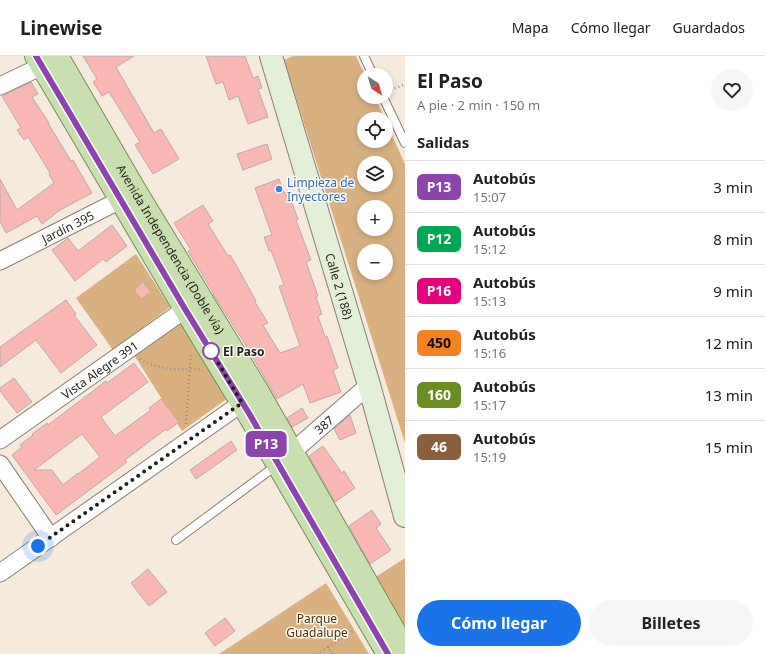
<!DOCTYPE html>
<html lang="es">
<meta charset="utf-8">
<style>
body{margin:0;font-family:"Noto Sans",sans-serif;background:#f6f6f6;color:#202124;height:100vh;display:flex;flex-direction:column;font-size:15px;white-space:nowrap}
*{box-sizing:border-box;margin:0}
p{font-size:13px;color:#757577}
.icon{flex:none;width:22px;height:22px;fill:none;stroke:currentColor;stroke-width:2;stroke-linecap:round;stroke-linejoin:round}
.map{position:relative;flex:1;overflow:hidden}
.drawer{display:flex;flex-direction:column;background:#fff;width:360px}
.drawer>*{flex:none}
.badge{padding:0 8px;border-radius:6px;font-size:14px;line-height:26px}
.needle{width:26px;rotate:143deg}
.tools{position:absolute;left:357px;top:12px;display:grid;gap:8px}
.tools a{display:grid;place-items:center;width:36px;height:36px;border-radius:50%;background:#fff;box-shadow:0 2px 6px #0003;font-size:20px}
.you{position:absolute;width:20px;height:20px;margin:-10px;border:3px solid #fff;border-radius:50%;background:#1a73e8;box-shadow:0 0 0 6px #1a73e833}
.map>.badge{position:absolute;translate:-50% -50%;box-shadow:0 0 0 2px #fff}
h2{padding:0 12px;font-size:15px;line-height:36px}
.round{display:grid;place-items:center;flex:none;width:42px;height:42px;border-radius:21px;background:#f6f6f6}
.head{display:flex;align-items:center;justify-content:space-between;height:68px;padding:0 12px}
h1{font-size:19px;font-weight:700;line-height:30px}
.primary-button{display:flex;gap:8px;margin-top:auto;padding:8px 12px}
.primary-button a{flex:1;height:46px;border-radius:24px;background:#1a73e8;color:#fff;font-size:16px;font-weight:700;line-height:46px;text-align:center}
.primary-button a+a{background:#f6f6f6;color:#202124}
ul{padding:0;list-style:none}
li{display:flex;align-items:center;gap:12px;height:52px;padding:0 12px;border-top:1px solid #e0e0e0}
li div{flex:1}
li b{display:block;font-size:15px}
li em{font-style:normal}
li .badge{min-width:44px;font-weight:700;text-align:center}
header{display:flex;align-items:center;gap:24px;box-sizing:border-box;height:56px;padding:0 20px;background:#fff;border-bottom:1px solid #e0e0e0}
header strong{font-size:19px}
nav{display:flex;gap:22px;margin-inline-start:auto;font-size:14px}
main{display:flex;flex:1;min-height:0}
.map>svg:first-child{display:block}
.green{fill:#d9b180;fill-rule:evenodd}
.building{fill:#f9b7b4;stroke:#beabaa;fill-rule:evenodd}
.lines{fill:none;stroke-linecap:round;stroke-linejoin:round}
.lane-casing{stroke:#897f72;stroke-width:10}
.street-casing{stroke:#897f72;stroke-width:19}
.secondary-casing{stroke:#897f72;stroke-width:24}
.primary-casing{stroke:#788d57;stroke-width:24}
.path{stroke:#9a9188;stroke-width:2.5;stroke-dasharray:1 3;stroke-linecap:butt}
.lane{stroke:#fff;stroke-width:8}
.street{stroke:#fff;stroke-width:17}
.secondary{stroke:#e4efd7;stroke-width:22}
.primary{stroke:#cadfaf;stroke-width:22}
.line-casing{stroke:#fff;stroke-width:9}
.line{stroke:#8e44ad;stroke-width:6}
.walk{stroke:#221e19;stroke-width:4;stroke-dasharray:0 7.2}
.shop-dot{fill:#3f7fe0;stroke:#fdf9f3;stroke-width:1.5}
.stop-dot{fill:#fff;stroke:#8e44ad;stroke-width:2}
.labels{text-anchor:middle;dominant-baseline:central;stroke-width:3;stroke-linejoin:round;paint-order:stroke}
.shop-label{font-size:12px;fill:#366cbe;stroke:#fdf9f3;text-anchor:start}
.street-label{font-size:12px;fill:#221e19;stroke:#fdf9f3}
.stop-label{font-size:12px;font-weight:bold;fill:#221e19;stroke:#fdf9f3;text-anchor:start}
.park-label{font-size:12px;fill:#4c320c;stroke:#fdf9f3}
</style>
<header>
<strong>Linewise</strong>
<nav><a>Mapa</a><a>Cómo llegar</a><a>Guardados</a></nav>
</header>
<main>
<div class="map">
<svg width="405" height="598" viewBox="0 0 405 598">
<rect width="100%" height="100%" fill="#f6eadd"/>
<!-- green -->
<g class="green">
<path d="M 293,0 L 356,0 L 365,19 L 364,41 L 375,41 L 385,63 L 364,63 L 364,85 L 386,85 L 386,66 L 405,108 L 405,387 L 284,4 ZM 364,107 L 386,107 L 386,129 L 364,129 ZM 364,151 L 386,151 L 386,173 L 364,173 ZM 364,195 L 386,195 L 386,217 L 364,217 Z"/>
<path d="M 136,198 L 170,251 L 113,294 L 76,242 Z"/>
<path d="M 181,266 L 232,339 L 182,375 L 134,299 Z"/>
<path d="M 405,502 L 405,583 L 371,524 Z"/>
<path d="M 326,527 L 369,598 L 219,598 Z"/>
</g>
<!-- building -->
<g class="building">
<path d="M 83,0 L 134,0 L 116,11 L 154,77 L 161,73 L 179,103 L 153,118 L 135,89 L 140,86 L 109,36 L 102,40 L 93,26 L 97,23 Z"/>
<path d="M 206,0 L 245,0 L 253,22 L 258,20 L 262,32 L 258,33 L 268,61 L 248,68 L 238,40 L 229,44 L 223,26 L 216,28 Z"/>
<path d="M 31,26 L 38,38 L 32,41 L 49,67 L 48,67 L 71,105 L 73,104 L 92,137 L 60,154 L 42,168 L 37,160 L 6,177 L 0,165 L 0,123 L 17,154 L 54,127 L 49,118 L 50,117 L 28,81 L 24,84 L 17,74 L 21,72 L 2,40 Z"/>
<path d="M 267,88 L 272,103 L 243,114 L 237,98 Z"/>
<path d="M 279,123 L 284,137 L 288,136 L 298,163 L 296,164 L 311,204 L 306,206 L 318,240 L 316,241 L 322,258 L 318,260 L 325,281 L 327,280 L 338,312 L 333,314 L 341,336 L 310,347 L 303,328 L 277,343 L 242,283 L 213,238 L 214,238 L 188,195 L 191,194 L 174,167 L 203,149 L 213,165 L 208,168 L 228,200 L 230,199 L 239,214 L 256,245 L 255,246 L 268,267 L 263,269 L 280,297 L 300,290 L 279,230 L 284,229 L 271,194 L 269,195 L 264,181 L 272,179 L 255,132 Z"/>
<path d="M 112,169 L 127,190 L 106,206 L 103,203 L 75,225 L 52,194 L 68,182 L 78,195 Z"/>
<path d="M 143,226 L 151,236 L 141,243 L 134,234 Z"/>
<path d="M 66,244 L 76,258 L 74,259 L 97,289 L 61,317 L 36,284 L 0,311 L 0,291 Z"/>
<path d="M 134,307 L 148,326 L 101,361 L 115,380 L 151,354 L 149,352 L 161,343 L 179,366 L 167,375 L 166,373 L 125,404 L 127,406 L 56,459 L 12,399 L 22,391 L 20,389 L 33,379 L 32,378 L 47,367 L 48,369 L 106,325 L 107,327 ZM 82,378 L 100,401 L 78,418 L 78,417 L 63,429 L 52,414 L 34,414 Z"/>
<path d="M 14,322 L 32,346 L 17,357 L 0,335 L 0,332 Z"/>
<path d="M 302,352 L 308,362 L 292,371 L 287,362 Z"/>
<path d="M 350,359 L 356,377 L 340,384 L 334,373 Z"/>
<path d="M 231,385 L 237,394 L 196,423 L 190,414 Z"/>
<path d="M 323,390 L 342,417 L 344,415 L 355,432 L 335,446 L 309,400 Z"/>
<path d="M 372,454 L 381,468 L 376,472 L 391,494 L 370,508 L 349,470 Z"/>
<path d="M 148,513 L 167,536 L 149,550 L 131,527 Z"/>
<path d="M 225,562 L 235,575 L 215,590 L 205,577 Z"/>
</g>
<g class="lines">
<defs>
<g id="lane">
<path d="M 364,0 L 373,19"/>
<path d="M 383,41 L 405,87"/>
<path d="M 176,484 L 277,409"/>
</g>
<g id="street">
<path d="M 0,30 L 42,10"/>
<path id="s1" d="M 0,205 L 132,138"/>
<path id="s2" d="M 0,384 L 194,247"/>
<path id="s3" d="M 283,404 L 369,329"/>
<path d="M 0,408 L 51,482"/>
<path d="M 0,517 L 252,340"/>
</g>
<g id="secondary">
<path id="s4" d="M 271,0 L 369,329 L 405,460"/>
</g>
<g id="primary">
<path d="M 36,0 L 185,253 L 242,347 L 388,598"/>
<path id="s5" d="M 57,0 L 136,136 L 258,336 L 405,594"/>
</g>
</defs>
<!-- lane casing -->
<use href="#lane" class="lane-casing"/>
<!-- street casing -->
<use href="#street" class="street-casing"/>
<!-- secondary casing -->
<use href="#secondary" class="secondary-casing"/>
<!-- primary casing -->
<use href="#primary" class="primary-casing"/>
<!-- path -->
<g class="path">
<path d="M 391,34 L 405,28"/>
<path d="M 140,303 C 157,314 181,314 201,313"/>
<path d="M 186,368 L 191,297"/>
<path d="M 328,591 L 355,574"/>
<path d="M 317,598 L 328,591 L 333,598"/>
</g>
<!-- lane -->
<use href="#lane" class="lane"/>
<!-- street -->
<use href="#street" class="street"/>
<!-- secondary -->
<use href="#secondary" class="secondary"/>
<!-- primary -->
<use href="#primary" class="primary"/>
</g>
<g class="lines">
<defs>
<path id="line" d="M 36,0 L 185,253 L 250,359 L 388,598"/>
</defs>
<!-- line casing -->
<use href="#line" class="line-casing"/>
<!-- line -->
<use href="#line" class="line"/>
<!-- walk -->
<path class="walk" d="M 38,490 L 242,347 L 211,295"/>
</g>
<!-- markers -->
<circle class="shop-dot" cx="279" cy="133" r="4"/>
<circle class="stop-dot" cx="211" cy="295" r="8"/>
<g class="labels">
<!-- shop labels -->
<g class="shop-label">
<text x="287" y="126">Limpieza de<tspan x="287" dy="14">Inyectores</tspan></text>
</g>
<!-- street labels -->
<g class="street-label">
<text stroke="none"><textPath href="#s1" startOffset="76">Jardín 395</textPath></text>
<text stroke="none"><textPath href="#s5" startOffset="224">Avenida Independencia (Doble vía)</textPath></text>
<text stroke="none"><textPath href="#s4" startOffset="240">Calle 2 (188)</textPath></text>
<text stroke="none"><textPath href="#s2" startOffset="122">Vista Alegre 391</textPath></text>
<text stroke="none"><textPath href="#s3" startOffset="54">387</textPath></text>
</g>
<!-- stop labels -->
<g class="stop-label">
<text x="223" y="295">El Paso</text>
</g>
<!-- park labels -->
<g class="park-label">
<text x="317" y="562">Parque<tspan x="317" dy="14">Guadalupe</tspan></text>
</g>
</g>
</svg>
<div class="tools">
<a><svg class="needle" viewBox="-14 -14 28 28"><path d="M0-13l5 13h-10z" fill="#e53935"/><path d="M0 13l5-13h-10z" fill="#757577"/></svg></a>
<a><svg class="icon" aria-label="locate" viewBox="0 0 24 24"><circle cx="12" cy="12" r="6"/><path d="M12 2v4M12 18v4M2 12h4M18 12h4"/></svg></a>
<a><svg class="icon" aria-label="layers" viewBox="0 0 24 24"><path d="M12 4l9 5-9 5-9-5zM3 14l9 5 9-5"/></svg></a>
<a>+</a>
<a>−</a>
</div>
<div class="you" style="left:38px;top:490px"></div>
<b class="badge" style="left:266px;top:388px;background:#8e44ad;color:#fff">P13</b>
</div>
<section class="drawer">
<div class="head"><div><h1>El Paso</h1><p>A pie · 2 min · 150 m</p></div><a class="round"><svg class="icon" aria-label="heart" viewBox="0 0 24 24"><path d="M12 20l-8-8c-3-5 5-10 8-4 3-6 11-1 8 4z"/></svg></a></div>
<h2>Salidas</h2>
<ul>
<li><span class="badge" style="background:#8e44ad;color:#fff">P13</span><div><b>Autobús</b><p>15:07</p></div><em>3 min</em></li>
<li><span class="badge" style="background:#00a651;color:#fff">P12</span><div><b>Autobús</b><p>15:12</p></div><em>8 min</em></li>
<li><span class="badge" style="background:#e6007e;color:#fff">P16</span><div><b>Autobús</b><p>15:13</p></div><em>9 min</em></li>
<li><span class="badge" style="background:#f58220;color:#111">450</span><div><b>Autobús</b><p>15:16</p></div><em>12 min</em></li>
<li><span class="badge" style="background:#6b8e23;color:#fff">160</span><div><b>Autobús</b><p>15:17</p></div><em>13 min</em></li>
<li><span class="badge" style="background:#8b5e3c;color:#fff">46</span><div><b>Autobús</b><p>15:19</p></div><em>15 min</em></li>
</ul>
<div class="primary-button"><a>Cómo llegar</a><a>Billetes</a></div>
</section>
</main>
